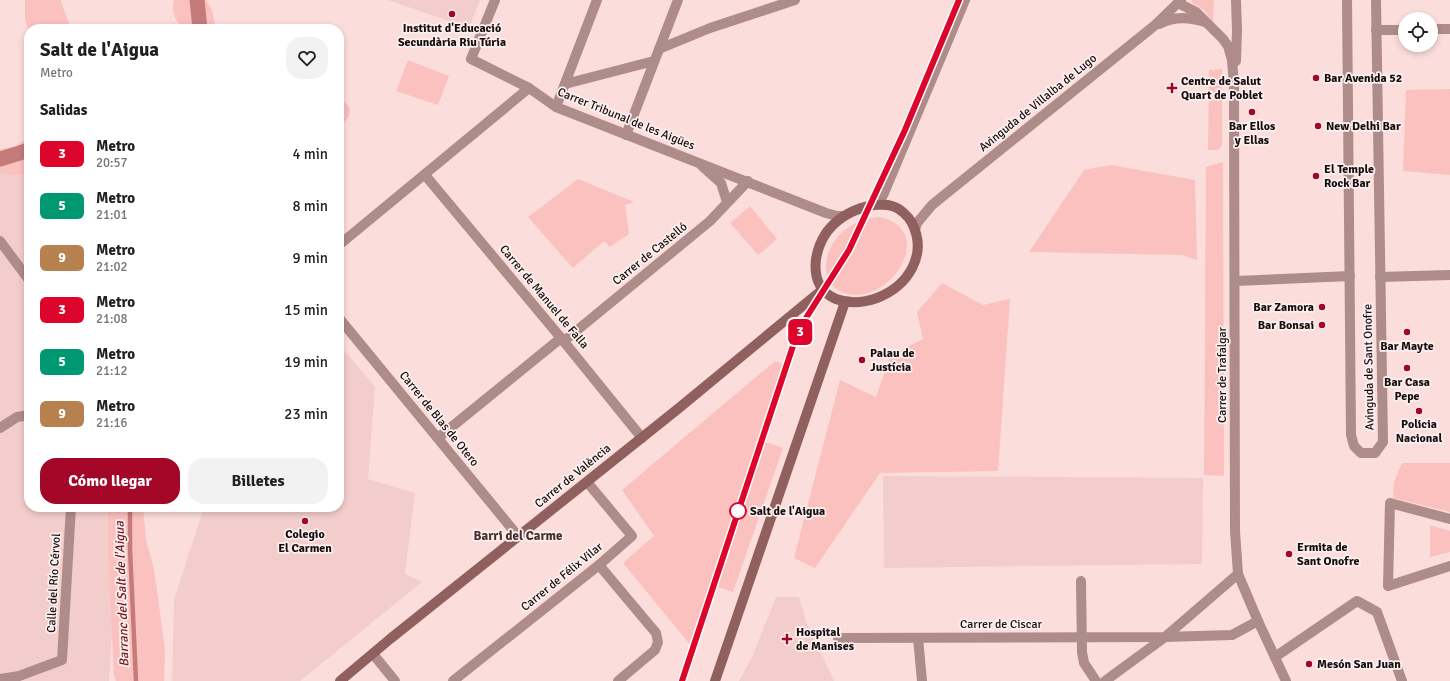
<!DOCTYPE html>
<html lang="es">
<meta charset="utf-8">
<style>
body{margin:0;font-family:Signika,sans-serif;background:#f2f2f2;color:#202124;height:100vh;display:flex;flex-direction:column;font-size:15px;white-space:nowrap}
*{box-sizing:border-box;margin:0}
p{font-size:13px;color:#757577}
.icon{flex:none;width:22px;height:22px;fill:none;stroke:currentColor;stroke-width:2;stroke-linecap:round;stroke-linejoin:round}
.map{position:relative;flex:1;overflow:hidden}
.panel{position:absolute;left:24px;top:24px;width:320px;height:488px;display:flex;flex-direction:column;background:#fff;border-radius:16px;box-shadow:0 2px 6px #0003}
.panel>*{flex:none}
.badge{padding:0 8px;border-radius:6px;font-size:14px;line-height:26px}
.controls{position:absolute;left:1398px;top:12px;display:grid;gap:8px}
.controls a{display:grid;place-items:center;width:40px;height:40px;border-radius:50%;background:#fff;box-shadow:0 2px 6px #0003;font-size:20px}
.map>.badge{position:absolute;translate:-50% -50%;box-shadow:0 0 0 2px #fff}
h2{padding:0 16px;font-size:15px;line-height:36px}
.round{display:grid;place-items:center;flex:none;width:42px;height:42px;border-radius:16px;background:#f2f2f2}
.overview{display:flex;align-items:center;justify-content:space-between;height:68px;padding:0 16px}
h1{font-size:19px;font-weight:800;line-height:30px}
.cta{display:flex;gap:8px;margin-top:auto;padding:8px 16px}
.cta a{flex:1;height:46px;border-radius:16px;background:#a40628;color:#fff;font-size:16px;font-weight:800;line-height:46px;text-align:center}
.cta a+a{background:#f2f2f2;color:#202124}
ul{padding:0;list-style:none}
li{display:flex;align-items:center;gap:12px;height:52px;padding:0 16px}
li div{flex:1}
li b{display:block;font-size:15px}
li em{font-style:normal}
li .badge{min-width:44px;font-weight:700;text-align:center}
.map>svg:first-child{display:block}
.built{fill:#f3cdcc}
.green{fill:#fbc1bf}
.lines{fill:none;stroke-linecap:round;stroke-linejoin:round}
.stream{stroke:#c67b7b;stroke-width:4.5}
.canal{stroke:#c67b7b;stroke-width:15}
.pedestrian{stroke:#ae8c8a;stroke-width:10}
.minor{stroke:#ae8c8a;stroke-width:10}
.tertiary{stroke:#ae8c8a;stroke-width:10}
.secondary{stroke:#90605f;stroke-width:10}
.line-casing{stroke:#fff;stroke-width:9}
.line{stroke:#dd052b;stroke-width:6}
.poi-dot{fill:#a40628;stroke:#fcf0ef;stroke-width:1.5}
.stop-dot{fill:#fff;stroke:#dd052b;stroke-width:2}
.labels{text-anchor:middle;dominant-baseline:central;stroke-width:3.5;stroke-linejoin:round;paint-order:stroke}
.poi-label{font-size:12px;font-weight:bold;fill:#170d0d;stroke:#fcf0ef;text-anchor:start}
.street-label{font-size:12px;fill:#170d0d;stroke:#fcf0ef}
.stop-label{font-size:12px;font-weight:bold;fill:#170d0d;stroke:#fcf0ef;text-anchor:start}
.neighbourhood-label{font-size:13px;font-weight:bold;fill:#47302f;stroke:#fcf0ef}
.water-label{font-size:13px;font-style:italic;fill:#741a23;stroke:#fcf0ef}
</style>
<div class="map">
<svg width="1450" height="681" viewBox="0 0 1450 681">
<rect width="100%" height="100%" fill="#fbdddc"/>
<!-- built -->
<g class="built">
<path d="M 388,0 L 480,0 L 469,28 Z"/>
<path d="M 29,146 L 29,507 L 120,507 L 109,681 L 0,681 L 0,161 Z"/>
<path d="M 339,344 L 375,387 L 368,479 L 415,493 L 405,574 L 422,582 L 300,681 L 172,681 L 174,600 L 204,507 L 339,507 Z"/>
<path d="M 883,476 L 1203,478 L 1202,564 L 884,568 Z"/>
<path d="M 776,597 L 799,597 L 806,621 L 834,681 L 739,681 L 752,657 Z"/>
</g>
<!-- green -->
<g class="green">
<path d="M 25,0 L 61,0 L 62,5 L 71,29 L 29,29 L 29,32 L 25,19 Z"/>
<path d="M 174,0 L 206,0 L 212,10 L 216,29 L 185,29 C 175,23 171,11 174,0 Z"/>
<path d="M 1193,0 L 1214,0 L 1213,23 L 1204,10 L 1191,2 Z"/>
<path d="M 408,60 L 449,76 L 438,105 L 396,91 Z"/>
<path d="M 1222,69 L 1222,145 L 1218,150 L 1208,150 L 1209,70 Z"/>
<path d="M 1450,89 L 1450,175 L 1403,171 L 1406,90 Z"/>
<path d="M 339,99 C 355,107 352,117 339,126 Z"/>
<path d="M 29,137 L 29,174 L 17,175 L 0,173 L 0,149 L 15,147 Z"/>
<path d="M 1223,162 L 1224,476 L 1204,475 L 1206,167 Z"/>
<path d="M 1111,165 L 1195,180 L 1197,260 L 1182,255 L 1029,252 L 1084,170 Z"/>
<path d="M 578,179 L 634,202 L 625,205 L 629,234 L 610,247 L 604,241 L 573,268 L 528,217 Z"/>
<path d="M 750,206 L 777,239 L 758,255 L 730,223 Z"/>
<path d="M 880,217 C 940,231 887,311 842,292 C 814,280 827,242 846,229 C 856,221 868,218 880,217 Z"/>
<path d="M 942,283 L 983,305 L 1010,299 L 998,471 L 880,473 L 815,568 L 794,558 L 840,380 L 876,397 L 891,355 L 923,339 L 917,312 Z"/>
<path d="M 775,361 L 785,365 L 760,440 L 783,448 L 733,592 L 712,585 L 692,647 L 623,563 L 654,536 L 622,490 Z"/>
<path d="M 1402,463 L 1450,463 L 1450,512 L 1393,498 L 1394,482 Z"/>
<path d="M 108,507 L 143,507 L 146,539 L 154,569 L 165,650 L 164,681 L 116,681 L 114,676 L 108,554 Z"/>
<path d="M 1430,525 L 1450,531 L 1450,552 L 1430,557 Z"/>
</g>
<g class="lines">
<!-- stream -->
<path class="stream" d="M 130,507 L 130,549 L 136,681"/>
<!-- canal -->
<g class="canal">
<path d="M 197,0 L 200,29"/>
<path d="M 0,159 L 29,150"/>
</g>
<!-- pedestrian -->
<g class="pedestrian">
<path d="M 659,49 L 710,28 L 795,0"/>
<path d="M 565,84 L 654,61"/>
<path d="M 1450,519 L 1390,503 L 1388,586 L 1450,566"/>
</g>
<!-- minor -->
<g class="minor">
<path d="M 495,0 L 471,59 L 529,88 L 556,107 L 826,213 L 837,216 L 844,216"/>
<path d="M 1347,0 L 1351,435 L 1354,446 L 1361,453 L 1375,453 L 1383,442 L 1376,0"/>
<path d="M 1431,29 L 1450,29"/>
<path d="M 1376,30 L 1405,30"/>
<path d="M 556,107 L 597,0"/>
<path d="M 626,135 L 678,0"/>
<path d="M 702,166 L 721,183 L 727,202"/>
<path d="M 425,175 L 561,338 L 642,438"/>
<path d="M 0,241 L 29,280"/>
<path d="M 339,245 L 529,88"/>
<path d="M 1380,277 L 1450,275"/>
<path d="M 1235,281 L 1350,276"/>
<path d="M 339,318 L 518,536"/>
<path d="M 564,341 L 710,221 L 748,181"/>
<path d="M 0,428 L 17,417 L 29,415"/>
<path d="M 438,438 L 561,338"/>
<path d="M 599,565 L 656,633 L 658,642 L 655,650 L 618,681"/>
<path d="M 1081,581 L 1082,652 L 1084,663 L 1096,681"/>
<path d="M 838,638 L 1165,637 L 1232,635 L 1258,621"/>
<path d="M 918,638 L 922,681"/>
<path d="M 373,654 L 395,681"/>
<path d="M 1275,657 L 1357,601 L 1377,612 L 1402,681"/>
<path d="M 0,679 L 19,676 L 62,660 L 71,507"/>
<path d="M 453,681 L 599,565 L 632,536 L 587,482"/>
<path d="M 1105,681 L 1165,637 L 1238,574"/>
</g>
<!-- tertiary -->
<g class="tertiary">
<path d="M 1178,3 L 1196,12 L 1223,39 L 1228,46 L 1232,60 L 1234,85 L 1235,531 L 1238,574 L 1258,621 L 1286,681"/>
<path d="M 1159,24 C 1174,16 1190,17 1205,22"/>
<path d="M 1236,61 L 1237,30 L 1236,0"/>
<path d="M 874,205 L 881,199 L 884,193 L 965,0"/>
<path d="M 915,230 L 917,223 L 932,205 L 1154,26 L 1181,0"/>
</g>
<!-- secondary -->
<g class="secondary">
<path d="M 874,205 C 880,205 886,204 892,206 C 900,208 908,216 912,223 C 928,255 908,286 877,298 C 863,303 850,304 836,299 C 806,287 813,246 831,227 C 843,214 857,208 874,205 Z"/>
<path d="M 340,681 L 390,639 L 679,408 L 822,290"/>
<path d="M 715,681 L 845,302"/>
</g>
</g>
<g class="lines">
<defs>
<path id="line" d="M 682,681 L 793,346 L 806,318 L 849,250 L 905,130 L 959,0"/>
</defs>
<!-- line casing -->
<use href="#line" class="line-casing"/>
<!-- line -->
<use href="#line" class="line"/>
</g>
<!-- markers -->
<g class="poi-dot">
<circle cx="452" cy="14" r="4"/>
<circle cx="1316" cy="78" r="4"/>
<path d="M1170 82h4v4h4v4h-4v4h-4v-4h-4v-4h4z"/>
<circle cx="1252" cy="112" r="4"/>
<circle cx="1318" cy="126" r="4"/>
<circle cx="1316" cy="176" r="4"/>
<circle cx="1322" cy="307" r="4"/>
<circle cx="1322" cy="325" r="4"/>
<circle cx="1407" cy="332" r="4"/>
<circle cx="862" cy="360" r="4"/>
<circle cx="1407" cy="368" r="4"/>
<circle cx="1419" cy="411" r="4"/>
<circle cx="305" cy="521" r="4"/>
<circle cx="1289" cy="554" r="4"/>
<path d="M785 633h4v4h4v4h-4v4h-4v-4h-4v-4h4z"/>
<circle cx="1309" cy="664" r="4"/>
</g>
<circle class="stop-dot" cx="738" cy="511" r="8"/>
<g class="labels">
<!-- poi labels -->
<g class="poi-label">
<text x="452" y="28" text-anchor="middle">Institut d'Educació<tspan x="452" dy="14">Secundària Riu Túria</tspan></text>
<text x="1324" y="78">Bar Avenida 52</text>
<text x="1181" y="81">Centre de Salut<tspan x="1181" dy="14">Quart de Poblet</tspan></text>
<text x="1252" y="126" text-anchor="middle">Bar Ellos<tspan x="1252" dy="14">y Ellas</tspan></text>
<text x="1326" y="126">New Delhi Bar</text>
<text x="1324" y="169">El Temple<tspan x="1324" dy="14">Rock Bar</tspan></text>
<text x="1314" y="307" text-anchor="end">Bar Zamora</text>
<text x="1314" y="325" text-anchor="end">Bar Bonsai</text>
<text x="1407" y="346" text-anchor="middle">Bar Mayte</text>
<text x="870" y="353">Palau de<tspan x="870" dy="14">Justícia</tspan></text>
<text x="1407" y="382" text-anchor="middle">Bar Casa<tspan x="1407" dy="14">Pepe</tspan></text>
<text x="1419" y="424" text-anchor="middle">Policia<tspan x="1419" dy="14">Nacional</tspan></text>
<text x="305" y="534" text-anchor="middle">Colegio<tspan x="305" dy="14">El Carmen</tspan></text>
<text x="1297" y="547">Ermita de<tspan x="1297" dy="14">Sant Onofre</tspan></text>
<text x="796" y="632">Hospital<tspan x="796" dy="14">de Manises</tspan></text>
<text x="1317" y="664">Mesón San Juan</text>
</g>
<!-- street labels -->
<g class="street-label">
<text transform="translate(1038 103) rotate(-39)">Avinguda de Villalba de Lugo</text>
<text transform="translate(626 119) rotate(22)">Carrer Tribunal de les Aigües</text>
<text transform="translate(650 254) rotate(-39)">Carrer de Castelló</text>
<text transform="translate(544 297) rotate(50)">Carrer de Manuel de Falla</text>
<text transform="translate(1369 367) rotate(-91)">Avinguda de Sant Onofre</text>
<text transform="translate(1222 375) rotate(-90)">Carrer de Trafalgar</text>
<text transform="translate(439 419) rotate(51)">Carrer de Blas de Otero</text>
<text transform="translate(573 476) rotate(-39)">Carrer de València</text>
<text transform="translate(562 577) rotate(-39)">Carrer de Félix Vilar</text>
<text transform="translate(54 583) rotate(-87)">Calle del Río Cérvol</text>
<text x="1001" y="624">Carrer de Ciscar</text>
</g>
<!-- stop labels -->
<g class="stop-label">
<text x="750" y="511">Salt de l'Aigua</text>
</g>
<!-- neighbourhood labels -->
<g class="neighbourhood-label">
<text x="518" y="536">Barri del Carme</text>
</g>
<!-- water labels -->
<g class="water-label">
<text transform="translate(122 594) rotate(-92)">Barranc del Salt de l'Aigua</text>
</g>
</g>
</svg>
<div class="controls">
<a><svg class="icon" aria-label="locate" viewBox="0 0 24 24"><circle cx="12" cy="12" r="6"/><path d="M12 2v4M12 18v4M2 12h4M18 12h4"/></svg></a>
</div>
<b class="badge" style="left:800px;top:332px;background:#dd052b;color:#fff">3</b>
<section class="panel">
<div class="overview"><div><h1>Salt de l'Aigua</h1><p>Metro</p></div><a class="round"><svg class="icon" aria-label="heart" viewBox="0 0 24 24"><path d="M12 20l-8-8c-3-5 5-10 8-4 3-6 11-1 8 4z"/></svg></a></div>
<h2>Salidas</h2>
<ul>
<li><span class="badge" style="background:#dd052b;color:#fff">3</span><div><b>Metro</b><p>20:57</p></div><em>4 min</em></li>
<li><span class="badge" style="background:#009870;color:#fff">5</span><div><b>Metro</b><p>21:01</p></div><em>8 min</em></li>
<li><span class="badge" style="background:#b7814f;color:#fff">9</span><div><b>Metro</b><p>21:02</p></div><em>9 min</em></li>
<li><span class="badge" style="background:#dd052b;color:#fff">3</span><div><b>Metro</b><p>21:08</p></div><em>15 min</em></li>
<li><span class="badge" style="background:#009870;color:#fff">5</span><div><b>Metro</b><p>21:12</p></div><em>19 min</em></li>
<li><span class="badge" style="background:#b7814f;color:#fff">9</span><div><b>Metro</b><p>21:16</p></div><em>23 min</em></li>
</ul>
<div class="cta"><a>Cómo llegar</a><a>Billetes</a></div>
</section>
</div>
